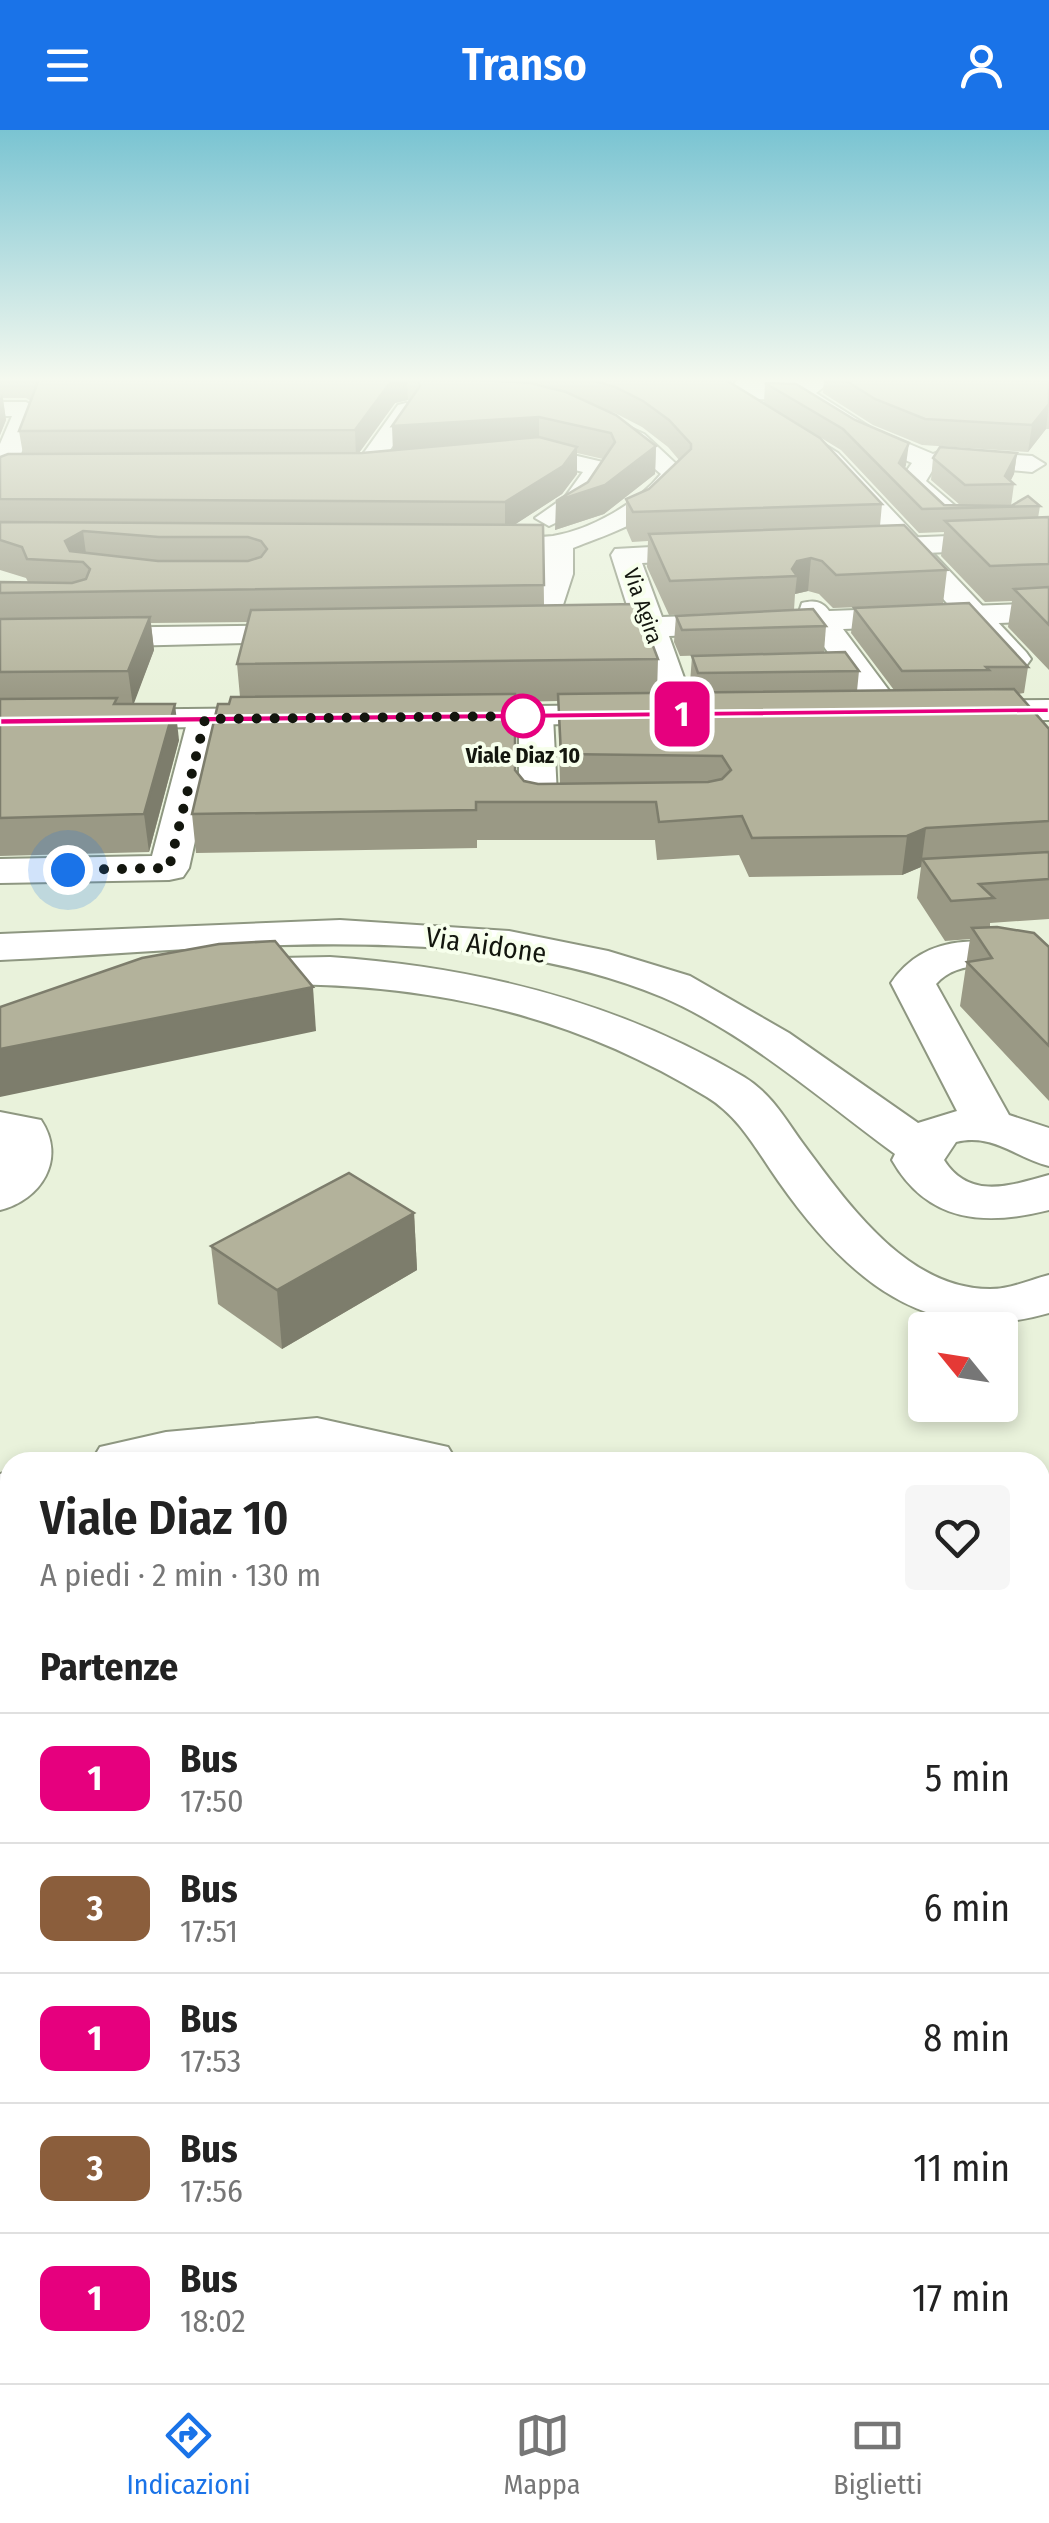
<!DOCTYPE html>
<html lang="it">
<meta charset="utf-8">
<style>
body{margin:0;font-family:"Fira Sans Condensed",sans-serif;background:#f6f6f6;color:#222;height:100vh;display:flex;flex-direction:column;font-size:38px;white-space:nowrap}
*{box-sizing:border-box;margin:0}
p{font-size:32px;color:#767676}
.icon{flex:none;width:55px;height:55px;fill:none;stroke:currentColor;stroke-width:2;stroke-linecap:round;stroke-linejoin:round}
.map{position:relative;flex:1;overflow:hidden}
.panel{position:absolute;left:0px;top:1322px;width:1050px;height:932px;display:flex;flex-direction:column;background:#fff;border-radius:30px 30px 0 0;box-shadow:0 5px 15px #0003}
.panel>*{flex:none}
.badge{padding:0 20px;border-radius:15px;font-size:35px;line-height:65px}
.needle{width:65px;rotate:300deg}
.controls{position:absolute;left:908px;top:1182px;display:grid;gap:20px}
.controls a{display:grid;place-items:center;width:110px;height:110px;border-radius:10px;background:#fff;box-shadow:0 5px 15px #0003;font-size:50px}
.you{position:absolute;width:50px;height:50px;margin:-25px;border:8px solid #fff;border-radius:50%;background:#1a73e8;box-shadow:0 0 0 15px #1a73e833}
.map>.badge{position:absolute;translate:-50% -50%;box-shadow:0 0 0 5px #fff}
h2{padding:0 40px;font-size:38px;line-height:90px}
.round{display:grid;place-items:center;flex:none;width:105px;height:105px;border-radius:10px;background:#f6f6f6}
.summary{display:flex;align-items:center;justify-content:space-between;height:170px;padding:0 40px}
h1{font-size:48px;font-weight:600;line-height:75px}
ul{padding:0;list-style:none}
li{display:flex;align-items:center;gap:30px;height:130px;padding:0 40px;border-top:2px solid #e0e0e0}
li div{flex:1}
li b{display:block;font-size:38px}
li em{font-style:normal}
li .badge{min-width:110px;font-weight:700;text-align:center}
header{display:flex;justify-content:space-between;align-items:center;height:130px;padding:0 40px;background:#1a73e8;color:#fff;font-size:45px;font-weight:600}
.tab-bar{display:flex;justify-content:space-around;align-items:center;height:140px;border-top:2px solid #e0e0e0;background:#fff;font-size:28px;color:#767676}
.tab-bar a{display:grid;justify-items:center;gap:5px}
.tab-bar .on{color:#1a73e8}
.map>svg:first-child{display:block}
.lines{fill:none;stroke-linecap:round;stroke-linejoin:round}
.minor-casing{stroke:#8e9781;stroke-width:4}
.tertiary-casing{stroke:#8e9781;stroke-width:4}
.minor{fill:#fff;fill-rule:evenodd}
.tertiary{fill:#fff;fill-rule:evenodd}
.wall{fill:#9a9985;fill-rule:evenodd}
.shaded-wall{fill:#7d7d6c}
.building{fill:#b3b29b;stroke:#7d7d6c;stroke-width:2.5;fill-rule:evenodd}
.line{fill:#e6007e;stroke:#fff;stroke-width:2.5}
.walk{stroke:#13160e;stroke-width:10;stroke-dasharray:0 18}
.stop-dot{fill:#fff;stroke:#e6007e;stroke-width:5}
.labels{text-anchor:middle;dominant-baseline:central;stroke-width:8;stroke-linejoin:round;paint-order:stroke}
.far-street-label{font-size:22px;fill:#13160e;stroke:#f7ffec}
.far-stop-label{font-size:22px;font-weight:bold;fill:#13160e;stroke:#f7ffec}
.street-label{font-size:28px;fill:#13160e;stroke:#f7ffec}
</style>
<header><svg class="icon" aria-label="menu" viewBox="0 0 24 24"><path d="M4 6h16M4 12h16M4 18h16"/></svg>Transo<svg class="icon" aria-label="person" viewBox="0 0 24 24"><circle cx="12" cy="8" r="4"/><path d="M4 21q1-7 8-7t8 7"/></svg></header>
<div class="map">
<svg width="1049" height="2253" viewBox="0 0 1049 2253">
<rect width="100%" height="100%" fill="#e9f2db"/>
<g class="lines">
<defs>
<g id="minor">
<path d="M 737,250 L 833,250 L 816,263 L 871,298 L 933,324 L 943,320 L 1032,326 L 1045,334 L 1032,342 L 937,333 L 926,351 L 960,380 L 978,382 L 982,388 L 968,396 L 944,395 L 899,352 L 912,333 L 855,308 L 796,270 L 754,269 L 732,257 Z"/>
<path d="M 0,272 L 26,272 L 38,279 L 13,345 L 0,353 L 0,314 L 12,286 L 0,286 Z"/>
<path d="M 406,273 L 418,280 L 385,327 L 422,325 L 435,333 L 431,338 L 358,341 L 354,336 L 358,331 L 398,275 Z"/>
<path d="M 589,279 L 644,304 L 687,344 C 653,391 624,398 573,418 L 573,444 L 562,478 C 537,491 504,506 476,499 L 471,492 L 476,485 L 517,477 L 537,467 L 544,422 L 469,422 L 459,420 L 455,414 L 459,408 C 490,400 522,410 553,406 C 590,400 638,373 661,344 L 627,315 L 581,291 L 577,286 Z"/>
<path d="M 539,317 L 607,333 L 611,338 L 584,379 L 549,396 L 535,388 L 565,367 L 583,342 L 539,331 L 502,334 L 490,327 L 502,320 Z"/>
<path d="M 1049,402 L 1049,418 L 850,426 L 840,424 L 836,418 L 840,412 L 850,410 Z"/>
<path d="M 724,413 L 734,416 L 738,422 L 734,428 L 642,433 L 662,487 L 799,482 L 802,473 C 814,470 822,471 829,481 L 1049,473 L 1049,491 L 843,499 L 905,582 L 900,589 L 888,592 L 876,589 L 812,500 L 669,506 L 697,584 L 692,591 L 680,594 L 668,591 L 663,584 L 638,507 L 562,507 L 557,500 L 562,493 L 631,488 L 611,425 L 615,419 Z"/>
<path d="M 317,495 L 328,497 L 333,504 L 328,511 L 0,519 L 0,499 Z"/>
<path d="M 536,576 L 548,579 L 553,586 L 557,665 L 602,668 L 608,676 L 602,684 L 538,688 L 525,685 L 519,677 L 519,586 L 524,579 Z"/>
<path d="M 205,579 L 217,582 L 222,589 L 189,738 L 183,747 L 169,750 L 0,753 L 0,729 L 152,726 L 188,589 L 193,582 Z"/>
</g>
<g id="tertiary">
<path d="M 692,250 L 719,250 L 838,323 L 1026,522 L 1031,529 L 1026,536 L 1004,536 L 820,333 Z"/>
<path d="M 1049,570 L 1049,590 L 958,591 L 946,588 L 941,581 L 946,574 L 958,571 Z"/>
<path d="M 632,575 L 644,578 L 649,585 L 644,592 L 443,597 L 431,594 L 426,587 L 431,580 L 443,577 Z"/>
<path d="M 287,578 L 299,581 L 304,588 L 299,595 L 0,601 L 0,581 Z"/>
<path d="M 340,790 L 509,801 L 608,821 L 690,846 L 789,903 L 918,993 L 957,981 L 891,853 C 928,798 992,809 1049,822 L 1049,848 C 1014,840 964,823 936,854 L 1009,985 L 1049,998 L 1049,1036 C 1016,1028 994,1003 956,1012 L 944,1030 C 970,1071 1012,1055 1049,1045 L 1049,1080 C 985,1096 928,1093 892,1030 L 895,1024 C 823,971 744,902 662,867 C 467,785 207,821 0,830 L 0,804 Z"/>
<path d="M 330,827 C 476,837 617,871 744,947 C 772,964 785,989 804,1015 C 848,1074 907,1159 990,1159 C 1011,1159 1029,1150 1049,1145 L 1049,1183 C 926,1219 846,1147 779,1052 C 757,1021 740,987 707,967 C 553,873 398,848 221,855 L 205,851 L 199,842 L 205,833 L 221,829 Z"/>
<path d="M 0,982 L 41,990 C 67,1029 41,1070 0,1080 Z"/>
<path d="M 317,1288 L 448,1317 L 457,1332 L 91,1332 L 100,1317 L 166,1302 Z"/>
<path d="M 10,1341 L 10,1387 L 0,1389 L 0,1344 Z"/>
<path d="M 1040,1630 L 1049,1633 L 1049,1696 L 1040,1693 Z"/>
</g>
</defs>
<!-- minor casing -->
<use href="#minor" class="minor-casing"/>
<!-- tertiary casing -->
<use href="#tertiary" class="tertiary-casing"/>
<!-- minor -->
<use href="#minor" class="minor"/>
<!-- tertiary -->
<use href="#tertiary" class="tertiary"/>
</g>
<!-- wall -->
<g class="wall">
<path d="M 0,250 L 733,250 L 730,253 L 882,374 L 880,396 L 947,440 L 943,474 L 833,478 L 819,464 L 808,461 L 795,464 L 794,480 L 669,485 L 647,437 L 648,411 L 632,412 L 626,398 L 626,369 L 649,359 L 679,330 L 668,317 L 642,297 L 615,283 L 605,280 L 656,316 L 655,344 L 604,384 L 555,400 L 603,329 L 577,323 L 577,344 L 562,364 L 514,395 L 543,395 L 544,475 L 658,529 L 657,563 L 694,562 L 690,553 L 692,526 L 859,541 L 857,561 L 894,560 L 851,503 L 854,478 L 1028,537 L 1024,563 L 1018,564 L 1049,599 L 1049,789 L 990,793 L 990,797 L 1049,817 L 1049,971 L 960,876 L 970,809 L 945,811 L 917,768 L 921,737 L 902,745 L 749,747 L 739,725 L 657,730 L 655,710 L 477,710 L 477,718 L 196,723 L 192,684 L 229,574 L 240,567 L 237,534 L 248,492 L 151,493 L 154,520 L 133,574 L 179,610 L 149,722 L 0,726 L 0,452 L 28,452 L 26,448 L 0,440 L 0,327 L 23,324 L 19,301 L 31,271 L 26,268 L 3,268 L 6,290 L 0,305 ZM 408,270 L 410,271 L 393,320 L 359,323 L 395,273 ZM 558,571 L 560,654 L 538,654 L 524,651 L 515,640 L 515,572 Z"/>
<path d="M 824,250 L 1049,250 L 1049,299 L 1046,299 L 1028,322 L 922,315 L 873,295 L 823,263 Z"/>
<path d="M 765,253 L 906,335 L 905,338 L 944,375 L 960,375 L 931,350 L 933,328 L 1017,323 L 1014,344 L 1010,351 L 1014,354 L 1011,376 L 1040,376 L 1038,388 L 1049,387 L 1049,540 L 1008,497 L 1012,471 L 985,472 L 941,426 L 944,402 L 919,403 L 841,320 L 764,273 Z"/>
<path d="M 676,486 L 826,496 L 824,522 L 680,526 L 674,512 Z"/>
<path d="M 414,1083 L 417,1140 L 282,1219 L 218,1174 L 211,1116 Z"/>
</g>
<!-- shaded-wall -->
<g class="shaded-wall">
<path d="M 392,250 L 407,250 L 408,270 L 395,273 L 356,327 L 355,300 Z"/>
<path d="M 2,264 L 6,290 L 0,305 L 0,269 Z"/>
<path d="M 1049,274 L 1046,299 L 1028,322 L 1032,295 Z"/>
<path d="M 539,287 L 539,313 L 393,323 L 392,296 Z"/>
<path d="M 909,313 L 906,335 L 896,355 L 899,333 Z"/>
<path d="M 656,316 L 655,344 L 604,384 L 555,400 L 556,371 Z"/>
<path d="M 577,317 L 577,344 L 562,364 L 505,401 L 505,372 Z"/>
<path d="M 1017,323 L 1014,344 L 1009,354 L 1005,346 Z"/>
<path d="M 83,401 L 87,431 L 83,434 L 83,432 L 68,431 L 65,411 Z"/>
<path d="M 811,428 L 808,461 L 795,464 L 797,446 L 792,439 L 797,431 Z"/>
<path d="M 150,487 L 154,520 L 133,576 L 128,541 Z"/>
<path d="M 175,574 L 179,610 L 149,722 L 144,684 Z"/>
<path d="M 926,698 L 921,737 L 902,745 L 907,706 Z"/>
<path d="M 313,857 L 316,901 L 0,967 L 0,919 Z"/>
<path d="M 414,1083 L 417,1140 L 282,1219 L 277,1160 Z"/>
</g>
<!-- building -->
<g class="building">
<path d="M 34,250 L 392,250 L 355,300 L 19,301 L 38,252 Z"/>
<path d="M 417,250 L 481,250 L 530,253 L 566,262 L 616,285 L 656,316 L 605,355 L 556,371 L 588,352 L 615,312 L 611,303 L 539,287 L 392,296 L 420,256 L 419,251 Z"/>
<path d="M 591,250 L 726,250 L 820,308 L 882,374 L 633,382 L 626,369 L 649,359 L 691,319 L 691,314 L 669,290 L 643,271 L 615,257 Z"/>
<path d="M 845,250 L 1049,250 L 1049,274 L 1032,295 L 925,289 L 875,269 Z"/>
<path d="M 765,253 L 796,254 L 855,290 L 909,313 L 899,333 L 944,375 L 1011,376 L 1028,366 L 1040,376 L 922,379 L 843,299 Z"/>
<path d="M 539,307 L 577,317 L 563,336 L 505,372 L 0,369 L 0,327 L 8,324 L 362,323 Z"/>
<path d="M 940,317 L 1017,323 L 1005,346 L 1014,354 L 965,355 L 933,328 Z"/>
<path d="M 1049,387 L 1049,434 L 990,436 L 945,391 Z"/>
<path d="M 0,392 L 543,395 L 544,455 L 0,463 L 0,452 L 72,453 L 86,449 L 90,439 L 83,432 L 27,429 L 22,417 L 0,410 ZM 83,401 L 159,407 L 248,407 L 261,411 L 267,419 L 261,427 L 248,431 L 158,431 L 70,421 L 65,411 Z"/>
<path d="M 904,395 L 947,440 L 836,445 L 822,431 L 811,428 L 797,431 L 792,439 L 797,446 L 670,451 L 649,404 Z"/>
<path d="M 1049,457 L 1049,495 L 1014,459 Z"/>
<path d="M 969,473 L 1028,537 L 986,537 L 989,540 L 902,541 L 854,478 Z"/>
<path d="M 637,474 L 658,529 L 237,534 L 251,480 Z"/>
<path d="M 813,479 L 826,496 L 682,500 L 676,486 Z"/>
<path d="M 150,487 L 128,541 L 0,542 L 0,489 Z"/>
<path d="M 845,522 L 859,541 L 698,543 L 692,526 Z"/>
<path d="M 1014,559 L 1049,599 L 1049,691 L 926,698 L 907,706 L 752,708 L 742,686 L 659,692 L 656,672 L 476,672 L 476,680 L 192,684 L 218,574 L 229,574 L 231,567 L 515,564 L 515,640 L 524,651 L 538,654 L 708,652 L 722,649 L 731,640 L 722,626 L 561,624 L 558,564 Z"/>
<path d="M 117,568 L 114,574 L 175,574 L 144,684 L 0,688 L 0,569 Z"/>
<path d="M 1049,722 L 1049,749 L 979,754 L 994,768 L 951,771 L 922,729 Z"/>
<path d="M 997,797 L 1034,803 L 1049,817 L 1049,916 L 967,832 L 992,828 L 972,798 Z"/>
<path d="M 275,811 L 313,857 L 0,919 L 0,877 L 142,828 L 219,814 Z"/>
<path d="M 349,1043 L 414,1083 L 277,1160 L 211,1116 Z"/>
</g>
<!-- sky -->
<linearGradient id="sky" x2="0" y2="1"><stop stop-color="#7ac4d2"/><stop offset="0.44" stop-color="#f5f9ef"/><stop offset="1" stop-color="#f5f9ef" stop-opacity="0"/></linearGradient>
<rect width="1049" height="566" fill="url(#sky)"/>
<!-- line -->
<path class="line" d="M 1049,577 L 1049,583 L 0,595 L 0,588 Z"/>
<g class="lines">
<!-- walk -->
<path class="walk" d="M 68,740 L 169,738 L 205,589 L 536,586 L 523,586"/>
</g>
<!-- markers -->
<circle class="stop-dot" cx="523" cy="586" r="20"/>
<g class="labels">
<!-- far-street labels -->
<g class="far-street-label">
<text transform="translate(643 476) rotate(71)">Via Agira</text>
</g>
<!-- far-stop labels -->
<g class="far-stop-label">
<text x="523" y="625">Viale Diaz 10</text>
</g>
<!-- street labels -->
<g class="street-label">
<text transform="translate(486 815) rotate(8)">Via Aidone</text>
</g>
</g>
</svg>
<div class="controls">
<a><svg class="needle" viewBox="-14 -14 28 28"><path d="M0-13l5 13h-10z" fill="#e53935"/><path d="M0 13l5-13h-10z" fill="#767676"/></svg></a>
</div>
<div class="you" style="left:68px;top:740px"></div>
<b class="badge" style="left:682px;top:584px;background:#e6007e;color:#fff">1</b>
<section class="panel">
<div class="summary"><div><h1>Viale Diaz 10</h1><p>A piedi · 2 min · 130 m</p></div><a class="round"><svg class="icon" aria-label="heart" viewBox="0 0 24 24"><path d="M12 20l-8-8c-3-5 5-10 8-4 3-6 11-1 8 4z"/></svg></a></div>
<h2>Partenze</h2>
<ul>
<li><span class="badge" style="background:#e6007e;color:#fff">1</span><div><b>Bus</b><p>17:50</p></div><em>5 min</em></li>
<li><span class="badge" style="background:#8b5e3c;color:#fff">3</span><div><b>Bus</b><p>17:51</p></div><em>6 min</em></li>
<li><span class="badge" style="background:#e6007e;color:#fff">1</span><div><b>Bus</b><p>17:53</p></div><em>8 min</em></li>
<li><span class="badge" style="background:#8b5e3c;color:#fff">3</span><div><b>Bus</b><p>17:56</p></div><em>11 min</em></li>
<li><span class="badge" style="background:#e6007e;color:#fff">1</span><div><b>Bus</b><p>18:02</p></div><em>17 min</em></li>
</ul>
</section>
</div>
<nav class="tab-bar">
<a class="on"><svg class="icon" aria-label="directions" viewBox="0 0 24 24"><path d="M12 3l9 9-9 9-9-9zM9 14v-3h6M13 9l2 2-2 2"/></svg>Indicazioni</a>
<a><svg class="icon" aria-label="map" viewBox="0 0 24 24"><path d="M3 6l6-2 6 2 6-2v14l-6 2-6-2-6 2zM9 4v14M15 6v14"/></svg>Mappa</a>
<a><svg class="icon" aria-label="tickets" viewBox="0 0 24 24"><path d="M3 7h18v10H3zM15 7v10"/></svg>Biglietti</a>
</nav>
